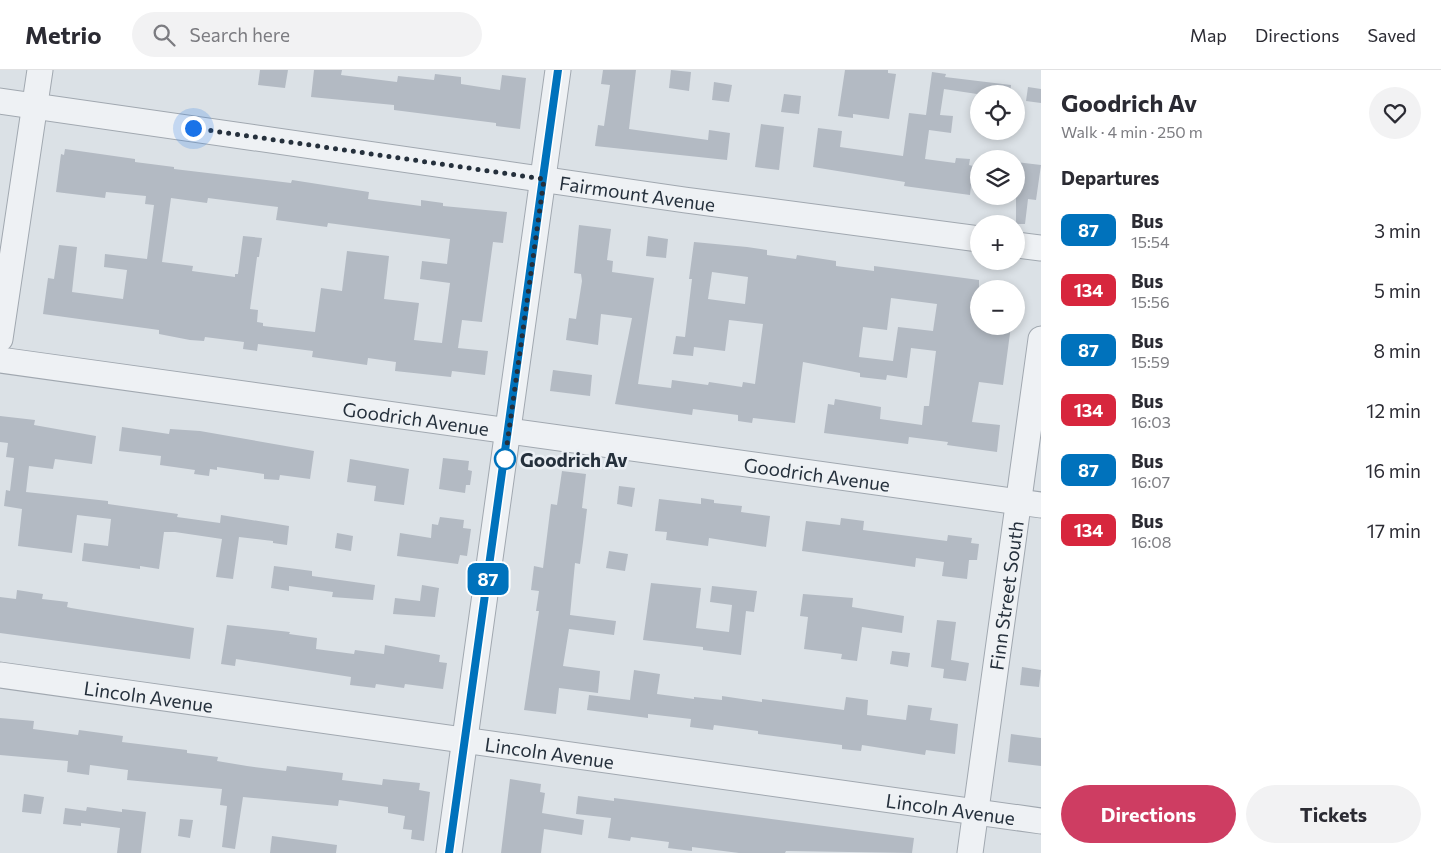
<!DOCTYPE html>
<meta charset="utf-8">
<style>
body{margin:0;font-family:Commissioner,sans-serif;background:#f2f2f3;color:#2b2b33;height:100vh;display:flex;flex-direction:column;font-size:19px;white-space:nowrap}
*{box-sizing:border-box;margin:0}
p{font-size:16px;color:#7c7c81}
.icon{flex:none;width:28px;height:28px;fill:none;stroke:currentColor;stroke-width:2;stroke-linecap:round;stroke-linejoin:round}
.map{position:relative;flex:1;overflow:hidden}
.drawer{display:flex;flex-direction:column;background:#fff;width:400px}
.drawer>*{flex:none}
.badge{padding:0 10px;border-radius:8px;font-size:18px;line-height:32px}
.controls{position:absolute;left:970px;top:15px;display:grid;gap:10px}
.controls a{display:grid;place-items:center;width:55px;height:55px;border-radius:50%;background:#fff;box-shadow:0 2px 8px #0003;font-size:25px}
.you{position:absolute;width:25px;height:25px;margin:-12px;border:4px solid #fff;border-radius:50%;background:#1a73e8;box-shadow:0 0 0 8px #1a73e833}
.map>.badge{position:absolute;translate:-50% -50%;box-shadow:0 0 0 2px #fff}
h2{padding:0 20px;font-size:19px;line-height:45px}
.round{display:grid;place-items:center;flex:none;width:52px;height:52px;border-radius:26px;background:#f2f2f3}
.headline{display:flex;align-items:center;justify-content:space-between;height:85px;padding:0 20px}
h1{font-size:24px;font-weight:700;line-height:38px}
.button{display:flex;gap:10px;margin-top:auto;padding:10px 20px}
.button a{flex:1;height:58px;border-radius:30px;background:#ce3d62;color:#fff;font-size:20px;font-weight:700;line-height:58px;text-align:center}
.button a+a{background:#f2f2f3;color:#2b2b33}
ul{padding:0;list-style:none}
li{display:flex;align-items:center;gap:15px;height:60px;padding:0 20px}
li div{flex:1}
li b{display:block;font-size:19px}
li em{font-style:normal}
li .badge{min-width:55px;font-weight:700;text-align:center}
header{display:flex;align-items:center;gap:30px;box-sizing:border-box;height:70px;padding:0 25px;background:#fff;border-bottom:1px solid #e1e1e2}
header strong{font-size:24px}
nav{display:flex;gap:28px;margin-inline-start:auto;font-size:18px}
.search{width:350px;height:45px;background:#f2f2f3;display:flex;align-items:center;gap:12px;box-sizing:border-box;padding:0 18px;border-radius:28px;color:#7c7c81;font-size:19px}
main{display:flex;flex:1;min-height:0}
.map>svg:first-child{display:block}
.building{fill:#b3bac3;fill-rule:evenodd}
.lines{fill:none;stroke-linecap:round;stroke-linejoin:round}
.minor-casing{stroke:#a1a8b0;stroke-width:27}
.minor{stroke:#eef1f4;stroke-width:25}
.line-casing{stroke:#fff;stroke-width:11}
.line{stroke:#0072bc;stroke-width:8}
.walk{stroke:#25303c;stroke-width:5;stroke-dasharray:0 9}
.stop-dot{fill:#fff;stroke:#0072bc;stroke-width:2.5}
.labels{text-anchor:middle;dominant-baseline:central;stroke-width:5;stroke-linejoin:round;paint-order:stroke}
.street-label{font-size:19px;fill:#25303c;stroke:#ebeff4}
.stop-label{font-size:19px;font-weight:bold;fill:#25303c;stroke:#ebeff4;text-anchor:start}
</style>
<header>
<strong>Metrio</strong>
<div class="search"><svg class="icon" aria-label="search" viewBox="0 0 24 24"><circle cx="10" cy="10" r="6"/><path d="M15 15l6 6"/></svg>Search here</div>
<nav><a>Map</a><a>Directions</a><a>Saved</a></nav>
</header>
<main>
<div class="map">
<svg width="1041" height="783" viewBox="0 0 1041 783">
<rect width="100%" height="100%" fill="#dbe1e6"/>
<!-- building -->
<g class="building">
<path d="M 260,0 L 288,0 L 285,18 L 258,15 Z"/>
<path d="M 314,0 L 342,0 L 341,5 L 397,12 L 398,6 L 434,10 L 435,4 L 461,7 L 461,14 L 500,20 L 502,5 L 526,8 L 520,59 L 496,56 L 496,53 L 394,40 L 394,35 L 311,27 Z"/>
<path d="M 603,0 L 636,0 L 629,59 L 708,70 L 709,60 L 730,63 L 727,90 L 595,76 L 598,55 L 604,56 L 610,15 L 601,14 Z"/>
<path d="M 671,0 L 691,2 L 689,21 L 669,18 Z"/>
<path d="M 845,0 L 888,0 L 888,3 L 896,4 L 889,49 L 853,44 L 853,48 L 838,46 Z"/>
<path d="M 932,2 L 946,4 L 945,7 L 1011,15 L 1010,24 L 977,24 L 944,19 L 940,45 L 953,46 L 951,63 L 929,60 L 925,89 L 955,93 L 956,88 L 970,89 L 969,95 L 973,96 L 970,125 L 904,116 L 905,112 L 813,97 L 818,58 L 842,61 L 840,77 L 903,86 L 909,43 L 926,45 Z"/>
<path d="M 714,12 L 732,15 L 729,32 L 712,30 Z"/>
<path d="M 1028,17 L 1041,19 L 1041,33 L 1026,31 Z"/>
<path d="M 784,24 L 801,26 L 799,44 L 781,42 Z"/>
<path d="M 761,54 L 784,57 L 779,100 L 755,97 Z"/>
<path d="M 65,79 L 135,89 L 135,92 L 174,97 L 174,99 L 291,113 L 292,110 L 369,122 L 368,129 L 421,136 L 421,130 L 443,133 L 443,136 L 507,142 L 503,173 L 493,172 L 482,252 L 462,250 L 458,278 L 488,281 L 485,305 L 452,301 L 451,307 L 395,301 L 396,292 L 368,288 L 367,295 L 312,287 L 313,281 L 258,274 L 257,281 L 243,279 L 244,272 L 205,267 L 204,271 L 190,270 L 159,264 L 159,260 L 43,244 L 48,208 L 54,209 L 59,175 L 77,177 L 72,222 L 123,229 L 127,200 L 104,197 L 105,184 L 147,189 L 154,135 L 145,134 L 146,126 L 106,122 L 105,128 L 56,122 L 61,84 L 64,85 ZM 171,128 L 207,133 L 208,128 L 278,137 L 276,150 L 327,157 L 328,153 L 450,169 L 447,194 L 422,191 L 420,209 L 450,213 L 442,273 L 414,270 L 419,233 L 384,229 L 389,186 L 347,181 L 342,221 L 321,218 L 315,262 L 263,256 L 263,253 L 257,252 L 258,240 L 250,239 L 257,187 L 259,187 L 262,168 L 243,166 L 238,204 L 235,204 L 235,207 L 192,201 L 193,196 L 162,192 Z"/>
<path d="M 1016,92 L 1041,95 L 1036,130 L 1028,129 L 1025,154 L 1016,154 Z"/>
<path d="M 579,155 L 611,159 L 607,190 L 613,191 L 612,202 L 654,208 L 638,314 L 671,318 L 672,310 L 708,315 L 709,312 L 742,317 L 743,312 L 755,314 L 763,254 L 729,250 L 725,281 L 694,277 L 693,286 L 673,284 L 676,266 L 685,267 L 692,209 L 689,209 L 694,172 L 747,177 L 767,180 L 767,185 L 796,189 L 797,185 L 836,191 L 836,196 L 874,201 L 874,196 L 979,210 L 979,256 L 1011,256 L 1003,315 L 979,312 L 972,352 L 1000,355 L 997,382 L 947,375 L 948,372 L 909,367 L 908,374 L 824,363 L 828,334 L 834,335 L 835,329 L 881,337 L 880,349 L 922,355 L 924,336 L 929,336 L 936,281 L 911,278 L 907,308 L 887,305 L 886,310 L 860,307 L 860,303 L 803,292 L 795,353 L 753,348 L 752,353 L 738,351 L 738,345 L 693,339 L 692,345 L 615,334 L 632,248 L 601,244 L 598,275 L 566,270 L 569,248 L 576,249 L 582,211 L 581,204 L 574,203 ZM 712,202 L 748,207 L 745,234 L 708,229 ZM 891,228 L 937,234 L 933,261 L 898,257 L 893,291 L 859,287 L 863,257 L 887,260 Z"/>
<path d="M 648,166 L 668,169 L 666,188 L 646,186 Z"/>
<path d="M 553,300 L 592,305 L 590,326 L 550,321 Z"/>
<path d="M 0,346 L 35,350 L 34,355 L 96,366 L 92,394 L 55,389 L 53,399 L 29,396 L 26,422 L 108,431 L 108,434 L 178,444 L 177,447 L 220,453 L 221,445 L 289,456 L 287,475 L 273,473 L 273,471 L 239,467 L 233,509 L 216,507 L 222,469 L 175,462 L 164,462 L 159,499 L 140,496 L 140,499 L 82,491 L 84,473 L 108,476 L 111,449 L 77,445 L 72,483 L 18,476 L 22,439 L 4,436 L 6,420 L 10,421 L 14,388 L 6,387 L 8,373 L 0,372 Z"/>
<path d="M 122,357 L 169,364 L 170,359 L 200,361 L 314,381 L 310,409 L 280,405 L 279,410 L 264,409 L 264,404 L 217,397 L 217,400 L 210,399 L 209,406 L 194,404 L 195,400 L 160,395 L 161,386 L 119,381 Z"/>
<path d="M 443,388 L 469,391 L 468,400 L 472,401 L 470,415 L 466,415 L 465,423 L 439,419 Z"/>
<path d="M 350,389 L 409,399 L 404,435 L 374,431 L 376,416 L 347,412 Z"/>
<path d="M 562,401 L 586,404 L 582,438 L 587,439 L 583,472 L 580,494 L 575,493 L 570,545 L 616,551 L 614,565 L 569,559 L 563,596 L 600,601 L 598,623 L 559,618 L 556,644 L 524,640 L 539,541 L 536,541 L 539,521 L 531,520 L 534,496 L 543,498 L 551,434 L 557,435 Z"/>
<path d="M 619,416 L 635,418 L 632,437 L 617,434 Z"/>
<path d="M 701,428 L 714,430 L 714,433 L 742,436 L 741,442 L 770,446 L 766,477 L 709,468 L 708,476 L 686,473 L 666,470 L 667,462 L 655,461 L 659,429 L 701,434 Z"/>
<path d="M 440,447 L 464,450 L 463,458 L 471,459 L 467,486 L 460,485 L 458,494 L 397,486 L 400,463 L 431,468 L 432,454 L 438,455 Z"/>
<path d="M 841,448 L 864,451 L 863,460 L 947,471 L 948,465 L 972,468 L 971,473 L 979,474 L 977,490 L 969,490 L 967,509 L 942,506 L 944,492 L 916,488 L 915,497 L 802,481 L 806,451 L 840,455 Z"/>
<path d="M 337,463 L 353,466 L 351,481 L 335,478 Z"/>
<path d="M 609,481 L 628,484 L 625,501 L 606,498 Z"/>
<path d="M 274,496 L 312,501 L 312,506 L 375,515 L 373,530 L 332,527 L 333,522 L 289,516 L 289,521 L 271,518 Z"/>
<path d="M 651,513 L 701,518 L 696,558 L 729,562 L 732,535 L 710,532 L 712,516 L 757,521 L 754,542 L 746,541 L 741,585 L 703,580 L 703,577 L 643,570 Z"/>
<path d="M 422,515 L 439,518 L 435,547 L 393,544 L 395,528 L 420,531 Z"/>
<path d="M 17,520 L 43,524 L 42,529 L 68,532 L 67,537 L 71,538 L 194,558 L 190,589 L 0,563 L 0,527 L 16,529 Z"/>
<path d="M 803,524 L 853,528 L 852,537 L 904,546 L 902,563 L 862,557 L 857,591 L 841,589 L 842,584 L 804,579 L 808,547 L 800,546 Z"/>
<path d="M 937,550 L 956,552 L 951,590 L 969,593 L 966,611 L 943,608 L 944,599 L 931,597 Z"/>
<path d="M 227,555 L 290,562 L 289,564 L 317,568 L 316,579 L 354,584 L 355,580 L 384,584 L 385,575 L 440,585 L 439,592 L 447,593 L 443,619 L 405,614 L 404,618 L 376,614 L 375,618 L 350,615 L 351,607 L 236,589 L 235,596 L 221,594 Z"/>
<path d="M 892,581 L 910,583 L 908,597 L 890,594 Z"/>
<path d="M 1022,597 L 1041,600 L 1039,617 L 1020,615 Z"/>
<path d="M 634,600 L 660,604 L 657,624 L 694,629 L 694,627 L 722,630 L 722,626 L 762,632 L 762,629 L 844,640 L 846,627 L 868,630 L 867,645 L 906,650 L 908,635 L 932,638 L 930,650 L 958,654 L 955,684 L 926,680 L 925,685 L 862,675 L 861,681 L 842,679 L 842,675 L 758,664 L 758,661 L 714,655 L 713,660 L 690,657 L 691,649 L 648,644 L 648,648 L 587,640 L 589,625 L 630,630 Z"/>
<path d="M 0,648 L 34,651 L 33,659 L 78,665 L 79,660 L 123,666 L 122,672 L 187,680 L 187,683 L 218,687 L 217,691 L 247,696 L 286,701 L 287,696 L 343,703 L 342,710 L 382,715 L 383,709 L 420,713 L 419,720 L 430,722 L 424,771 L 411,769 L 412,760 L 403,759 L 405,746 L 388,743 L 388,737 L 339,730 L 338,736 L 243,727 L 235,779 L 222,777 L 227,736 L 220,735 L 222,719 L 127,710 L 128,700 L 90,695 L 89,705 L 67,702 L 68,691 L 0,685 Z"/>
<path d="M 1011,664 L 1041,668 L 1041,696 L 1008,692 Z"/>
<path d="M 510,709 L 541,714 L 540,722 L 545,723 L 542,743 L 584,750 L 582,765 L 544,759 L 541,783 L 501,783 Z"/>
<path d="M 24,724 L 44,727 L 41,744 L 22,742 Z"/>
<path d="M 578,726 L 614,731 L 614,728 L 914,768 L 912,783 L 786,781 L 785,783 L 739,783 L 692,777 L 692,781 L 668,778 L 669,772 L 631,767 L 630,771 L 608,768 L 611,748 L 576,744 Z"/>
<path d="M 87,737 L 122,742 L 122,739 L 146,742 L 141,783 L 117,783 L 120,758 L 81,753 L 81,756 L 63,754 L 65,738 L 86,741 Z"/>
<path d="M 180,749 L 193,750 L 190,768 L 178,766 Z"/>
<path d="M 272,766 L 337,775 L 336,783 L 270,783 Z"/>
</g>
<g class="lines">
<defs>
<g id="minor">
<path id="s1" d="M 0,31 L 685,130 L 979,169"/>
<path d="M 1016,175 L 1041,178"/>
<path d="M 0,269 L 40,0"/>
<path id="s2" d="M 0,290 L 1041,435"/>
<path id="s3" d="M 0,605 L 1041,751"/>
<path d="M 449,783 L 558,0"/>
<path id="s4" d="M 970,783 L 1041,269"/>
</g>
</defs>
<!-- minor casing -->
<use href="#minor" class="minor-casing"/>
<!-- minor -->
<use href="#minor" class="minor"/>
</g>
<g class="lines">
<defs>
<path id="line" d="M 449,783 L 558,0"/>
</defs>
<!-- line casing -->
<use href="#line" class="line-casing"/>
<!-- line -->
<use href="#line" class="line"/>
<!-- walk -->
<path class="walk" d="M 193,58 L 544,109 L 505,389"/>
</g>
<!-- markers -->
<circle class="stop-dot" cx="505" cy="389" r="10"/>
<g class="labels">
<!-- street labels -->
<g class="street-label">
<text stroke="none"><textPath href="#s1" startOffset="644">Fairmount Avenue</textPath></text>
<text stroke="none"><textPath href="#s2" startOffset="420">Goodrich Avenue</textPath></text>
<text stroke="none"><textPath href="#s2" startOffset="825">Goodrich Avenue</textPath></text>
<text stroke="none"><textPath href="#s4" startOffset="260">Finn Street South</textPath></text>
<text stroke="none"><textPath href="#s3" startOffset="150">Lincoln Avenue</textPath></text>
<text stroke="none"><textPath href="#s3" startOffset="555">Lincoln Avenue</textPath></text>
<text stroke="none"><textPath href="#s3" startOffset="960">Lincoln Avenue</textPath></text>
</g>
<!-- stop labels -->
<g class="stop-label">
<text x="520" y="389">Goodrich Av</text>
</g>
</g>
</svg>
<div class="controls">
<a><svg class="icon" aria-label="locate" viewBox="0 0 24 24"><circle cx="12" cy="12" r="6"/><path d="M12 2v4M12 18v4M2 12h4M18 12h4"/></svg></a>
<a><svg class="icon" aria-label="layers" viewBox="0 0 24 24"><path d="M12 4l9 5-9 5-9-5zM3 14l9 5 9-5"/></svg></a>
<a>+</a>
<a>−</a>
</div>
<div class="you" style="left:193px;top:58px"></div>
<b class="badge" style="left:488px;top:509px;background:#0072bc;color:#fff">87</b>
</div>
<section class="drawer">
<div class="headline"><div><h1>Goodrich Av</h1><p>Walk · 4 min · 250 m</p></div><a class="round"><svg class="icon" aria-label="heart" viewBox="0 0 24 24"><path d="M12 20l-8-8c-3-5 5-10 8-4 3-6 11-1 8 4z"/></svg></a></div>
<h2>Departures</h2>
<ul>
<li><span class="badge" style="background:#0072bc;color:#fff">87</span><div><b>Bus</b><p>15:54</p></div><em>3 min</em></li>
<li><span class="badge" style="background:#d7263d;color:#fff">134</span><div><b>Bus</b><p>15:56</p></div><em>5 min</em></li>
<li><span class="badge" style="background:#0072bc;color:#fff">87</span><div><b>Bus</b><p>15:59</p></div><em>8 min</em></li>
<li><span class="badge" style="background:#d7263d;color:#fff">134</span><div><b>Bus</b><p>16:03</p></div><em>12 min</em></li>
<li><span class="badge" style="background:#0072bc;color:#fff">87</span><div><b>Bus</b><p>16:07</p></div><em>16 min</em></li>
<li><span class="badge" style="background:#d7263d;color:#fff">134</span><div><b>Bus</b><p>16:08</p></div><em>17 min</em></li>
</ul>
<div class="button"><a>Directions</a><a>Tickets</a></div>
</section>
</main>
